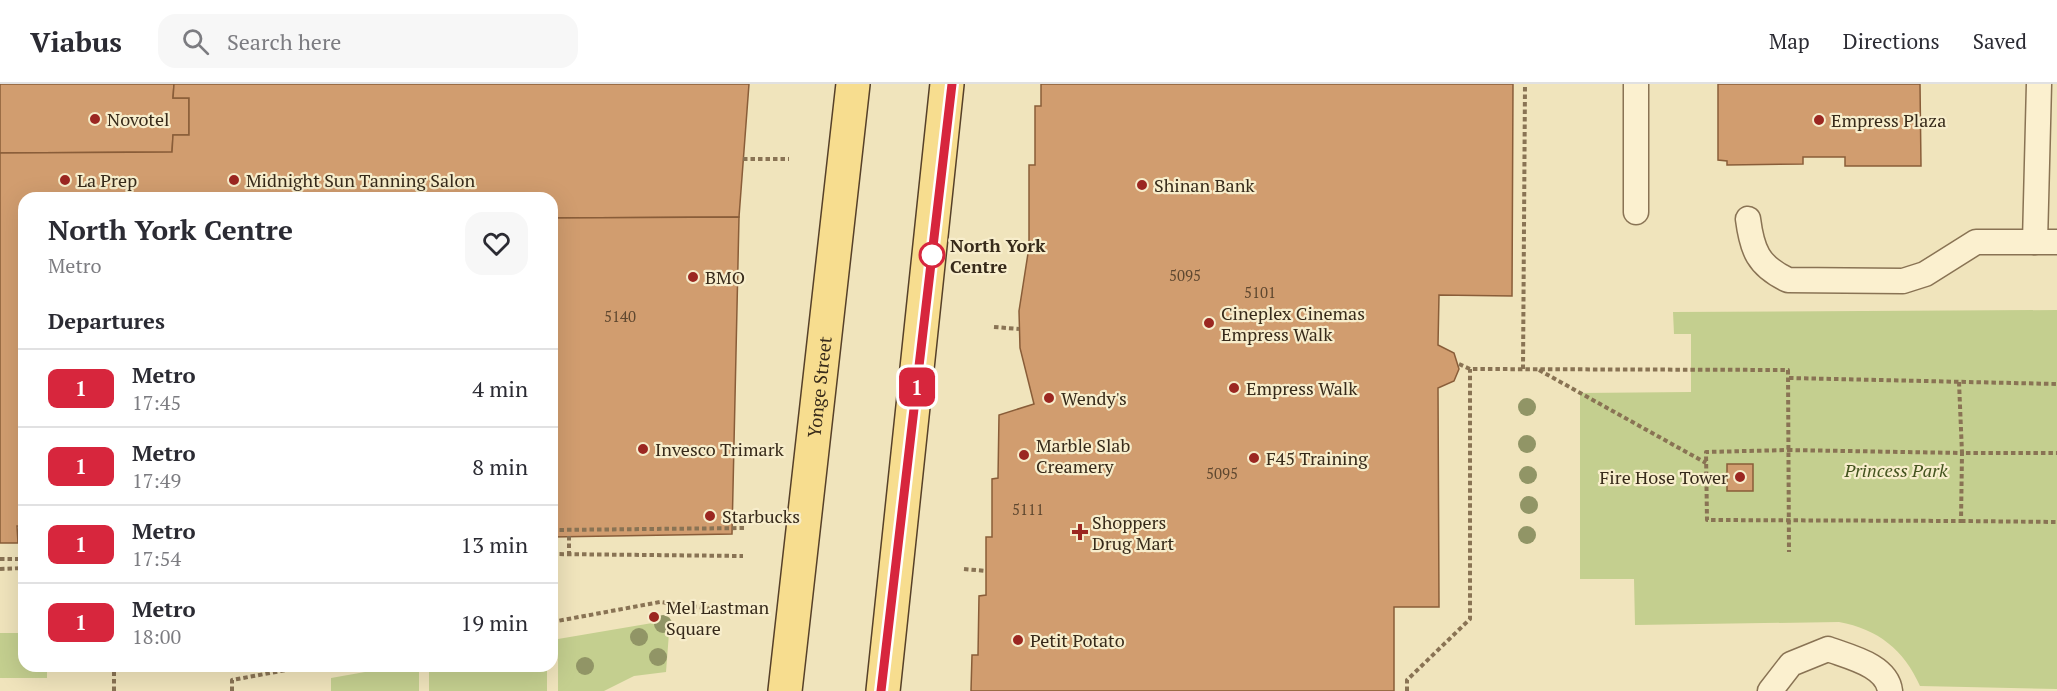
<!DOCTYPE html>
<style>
body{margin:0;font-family:"PT Serif",serif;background:#f7f7f7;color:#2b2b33;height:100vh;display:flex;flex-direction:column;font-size:22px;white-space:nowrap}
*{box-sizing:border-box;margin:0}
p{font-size:20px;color:#7c7c81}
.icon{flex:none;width:33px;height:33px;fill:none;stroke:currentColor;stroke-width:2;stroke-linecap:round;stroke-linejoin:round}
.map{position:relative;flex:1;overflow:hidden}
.drawer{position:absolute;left:18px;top:108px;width:540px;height:480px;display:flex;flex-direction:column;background:#fff;border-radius:18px;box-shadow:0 6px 24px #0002}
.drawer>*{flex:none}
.badge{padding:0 12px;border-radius:9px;font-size:21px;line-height:39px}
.map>.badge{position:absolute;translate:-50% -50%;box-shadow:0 0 0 3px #fff}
h2{padding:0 30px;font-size:22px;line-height:54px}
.round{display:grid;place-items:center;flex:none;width:63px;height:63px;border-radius:18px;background:#f7f7f7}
.overview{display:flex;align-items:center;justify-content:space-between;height:102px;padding:0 30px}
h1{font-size:28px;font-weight:800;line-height:45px}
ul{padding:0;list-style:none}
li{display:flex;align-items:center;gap:18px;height:78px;padding:0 30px;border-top:2px solid #e1e1e2}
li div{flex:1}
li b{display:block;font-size:22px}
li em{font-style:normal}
li .badge{min-width:66px;font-weight:700;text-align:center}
header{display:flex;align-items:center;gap:36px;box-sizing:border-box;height:84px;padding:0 30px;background:#fff;border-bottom:2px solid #e1e1e2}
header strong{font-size:28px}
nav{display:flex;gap:33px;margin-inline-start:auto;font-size:21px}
.search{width:420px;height:54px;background:#f7f7f7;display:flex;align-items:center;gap:15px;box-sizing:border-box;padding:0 21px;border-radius:18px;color:#7c7c81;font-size:22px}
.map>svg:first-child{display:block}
.green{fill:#c4cf8f}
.building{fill:#d19d6f;stroke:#895d39;stroke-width:1.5}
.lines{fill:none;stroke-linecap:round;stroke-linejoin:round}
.service-casing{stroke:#897354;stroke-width:27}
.primary-casing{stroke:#564029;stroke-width:36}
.path{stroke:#897354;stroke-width:4;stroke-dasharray:4.5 3;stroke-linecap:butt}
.service{stroke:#fbf0cf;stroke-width:24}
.primary{stroke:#f7dd8f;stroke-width:33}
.tree{fill:#919566}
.line-casing{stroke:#fff;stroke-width:14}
.line{stroke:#d7263d;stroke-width:9}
.poi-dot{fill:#9b2721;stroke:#f7edcb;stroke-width:2}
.stop-dot{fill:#fff;stroke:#d7263d;stroke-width:3}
.labels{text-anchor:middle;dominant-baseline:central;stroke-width:4.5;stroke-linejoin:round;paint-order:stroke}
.number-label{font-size:15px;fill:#5e472f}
.poi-label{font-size:18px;fill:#372a1a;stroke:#f7edcb;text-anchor:start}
.stop-label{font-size:18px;font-weight:bold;fill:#372a1a;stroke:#f7edcb;text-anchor:start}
.street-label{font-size:18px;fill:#372a1a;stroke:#f7edcb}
.park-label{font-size:18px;font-style:italic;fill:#44541f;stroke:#f7edcb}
</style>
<header>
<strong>Viabus</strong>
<div class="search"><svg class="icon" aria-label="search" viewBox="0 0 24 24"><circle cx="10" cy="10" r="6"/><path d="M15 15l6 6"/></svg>Search here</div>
<nav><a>Map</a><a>Directions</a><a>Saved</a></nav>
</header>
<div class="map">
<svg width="2057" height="607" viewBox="0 0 2057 607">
<rect width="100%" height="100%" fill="#f0e4bc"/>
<!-- green -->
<g class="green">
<path d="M 2057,226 L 2057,605 L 1920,602 C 1904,566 1878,545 1839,538 L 1635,541 L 1634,495 L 1580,495 L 1580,309 L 1691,308 L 1691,250 L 1674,250 L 1673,228 Z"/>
<path d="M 670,536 L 666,588 L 634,592 L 604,607 L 558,607 L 558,555 Z"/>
<path d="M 24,549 L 24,582 L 47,582 L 47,594 L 0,594 L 0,549 Z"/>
<path d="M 399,582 L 419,582 L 419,607 L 331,607 L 331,594 Z"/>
<rect x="429" y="582" width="118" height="25"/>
</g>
<!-- building -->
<g class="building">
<path d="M 0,0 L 174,0 L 173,14 L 189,14 L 189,51 L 173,51 L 172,68 L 0,69 Z"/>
<path d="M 174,0 L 749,0 L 739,133 L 552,134 L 552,114 L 24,114 L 24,442 L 17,442 L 18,459 L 0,459 L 0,69 L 172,68 L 173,51 L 189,51 L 189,14 L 173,14 Z"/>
<path d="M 1041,0 L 1513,0 L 1512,212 L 1439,211 L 1438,261 L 1454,269 L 1459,285 L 1454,297 L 1438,304 L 1439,523 L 1394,523 L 1394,607 L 971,607 L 972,571 L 978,571 L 979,512 L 986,511 L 986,453 L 992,453 L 992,395 L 998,394 L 999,331 L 1034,320 L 1020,264 L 1019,227 L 1029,163 L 1029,81 L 1035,81 L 1035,22 L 1041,22 Z"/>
<path d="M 1718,0 L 1920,0 L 1921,82 L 1845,82 L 1845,73 L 1803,73 L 1803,80 L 1727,81 L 1727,77 L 1718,76 Z"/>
<path d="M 739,133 L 732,450 L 552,453 L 552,134 Z"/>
<rect x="1727" y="380" width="26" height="27"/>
</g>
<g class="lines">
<defs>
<g id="service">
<path d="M 2039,0 L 2035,158 L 2057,158"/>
<path d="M 1636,128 L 1636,0"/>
<path d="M 1748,135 C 1752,166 1758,182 1788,196 L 1903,197 L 1925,190 L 1976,158 L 2035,158"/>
<path d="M 1770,607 L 1791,580 L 1828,565 C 1849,573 1887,581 1890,607"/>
</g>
<g id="primary">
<path id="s1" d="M 785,607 L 853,0"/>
<path d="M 883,607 L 947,0"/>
</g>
</defs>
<!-- service casing -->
<use href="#service" class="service-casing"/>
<!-- primary casing -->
<use href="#primary" class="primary-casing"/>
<!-- path -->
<g class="path">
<path d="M 743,75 L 789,75"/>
<path d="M 994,243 L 1019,245"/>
<path d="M 1459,280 L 1470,285 L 1788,286 L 1789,468"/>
<path d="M 1523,285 L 1525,0"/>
<path d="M 1539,286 L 1706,379"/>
<path d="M 1789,294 L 2057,300"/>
<path d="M 1959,298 L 1962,369 L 2057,369"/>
<path d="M 1788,366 L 1962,369 L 1961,437 L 1707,436 L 1706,368 Z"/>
<path d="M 1961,437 L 2057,438"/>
<path d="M 552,446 L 746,444"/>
<path d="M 569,452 L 569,470"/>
<path d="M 552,470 L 743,472"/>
<path d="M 0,475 L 24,475"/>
<path d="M 0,485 L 24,484"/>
<path d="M 964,485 L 986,487"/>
<path d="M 552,538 L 660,518 L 737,528"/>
<path d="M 114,607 L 114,582"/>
<path d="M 232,607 L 232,596 L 308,582"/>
<path d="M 1407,607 L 1407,596 L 1470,535 L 1470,285"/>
</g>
<!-- service -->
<use href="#service" class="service"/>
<!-- primary -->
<use href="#primary" class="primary"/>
</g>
<!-- trees -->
<g class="tree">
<circle cx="1527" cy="323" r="9"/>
<circle cx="1527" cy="360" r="9"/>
<circle cx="1528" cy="391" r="9"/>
<circle cx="1529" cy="421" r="9"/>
<circle cx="1527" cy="451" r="9"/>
<circle cx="663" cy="540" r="9"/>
<circle cx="639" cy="553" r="9"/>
<circle cx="658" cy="573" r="9"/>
<circle cx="585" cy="582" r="9"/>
</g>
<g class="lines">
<defs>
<path id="line" d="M 881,607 L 952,0"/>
</defs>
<!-- line casing -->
<use href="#line" class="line-casing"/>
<!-- line -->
<use href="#line" class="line"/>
</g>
<!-- markers -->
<g class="poi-dot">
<circle cx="95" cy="35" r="6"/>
<circle cx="1819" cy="36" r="6"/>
<circle cx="65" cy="96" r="6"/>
<circle cx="234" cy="96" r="6"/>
<circle cx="1142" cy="101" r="6"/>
<circle cx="693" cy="193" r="6"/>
<circle cx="1209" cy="239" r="6"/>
<circle cx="1234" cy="304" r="6"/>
<circle cx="1049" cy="314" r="6"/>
<circle cx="643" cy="365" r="6"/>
<circle cx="1024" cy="371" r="6"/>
<circle cx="1254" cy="374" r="6"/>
<circle cx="1740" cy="393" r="6"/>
<circle cx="710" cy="432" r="6"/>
<path d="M1077 439h6v6h6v6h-6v6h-6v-6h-6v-6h6z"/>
<circle cx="654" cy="533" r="6"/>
<circle cx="1018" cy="556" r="6"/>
</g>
<circle class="stop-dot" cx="932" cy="171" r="12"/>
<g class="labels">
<!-- number labels -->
<g class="number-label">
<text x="1185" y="191">5095</text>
<text x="1260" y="208">5101</text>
<text x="620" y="232">5140</text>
<text x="1222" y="389">5095</text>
<text x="1028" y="425">5111</text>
</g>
<!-- poi labels -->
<g class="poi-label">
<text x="107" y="35">Novotel</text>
<text x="1831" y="36">Empress Plaza</text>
<text x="77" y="96">La Prep</text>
<text x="246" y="96">Midnight Sun Tanning Salon</text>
<text x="1154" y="101">Shinan Bank</text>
<text x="705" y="193">BMO</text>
<text x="1221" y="229">Cineplex Cinemas<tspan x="1221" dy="21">Empress Walk</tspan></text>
<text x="1246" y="304">Empress Walk</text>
<text x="1061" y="314">Wendy's</text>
<text x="1036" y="361">Marble Slab<tspan x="1036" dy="21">Creamery</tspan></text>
<text x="655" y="365">Invesco Trimark</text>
<text x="1266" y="374">F45 Training</text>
<text x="1728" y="393" text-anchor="end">Fire Hose Tower</text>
<text x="722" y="432">Starbucks</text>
<text x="1092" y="438">Shoppers<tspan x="1092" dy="21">Drug Mart</tspan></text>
<text x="666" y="523">Mel Lastman<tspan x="666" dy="21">Square</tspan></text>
<text x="1030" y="556">Petit Potato</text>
</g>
<!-- stop labels -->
<g class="stop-label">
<text x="950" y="161">North York<tspan x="950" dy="21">Centre</tspan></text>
</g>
<!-- street labels -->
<g class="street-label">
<text stroke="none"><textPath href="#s1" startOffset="306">Yonge Street</textPath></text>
</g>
<!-- park labels -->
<g class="park-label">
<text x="1896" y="386">Princess Park</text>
</g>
</g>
</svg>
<b class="badge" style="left:917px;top:303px;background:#d7263d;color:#fff">1</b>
<section class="drawer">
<div class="overview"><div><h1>North York Centre</h1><p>Metro</p></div><a class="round"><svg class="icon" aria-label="heart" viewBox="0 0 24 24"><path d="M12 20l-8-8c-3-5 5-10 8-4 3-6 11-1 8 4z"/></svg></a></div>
<h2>Departures</h2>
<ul>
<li><span class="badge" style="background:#d7263d;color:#fff">1</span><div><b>Metro</b><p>17:45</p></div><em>4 min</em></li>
<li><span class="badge" style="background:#d7263d;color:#fff">1</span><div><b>Metro</b><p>17:49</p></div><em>8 min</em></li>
<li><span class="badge" style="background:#d7263d;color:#fff">1</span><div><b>Metro</b><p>17:54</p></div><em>13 min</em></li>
<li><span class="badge" style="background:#d7263d;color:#fff">1</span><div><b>Metro</b><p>18:00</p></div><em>19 min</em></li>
</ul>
</section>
</div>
